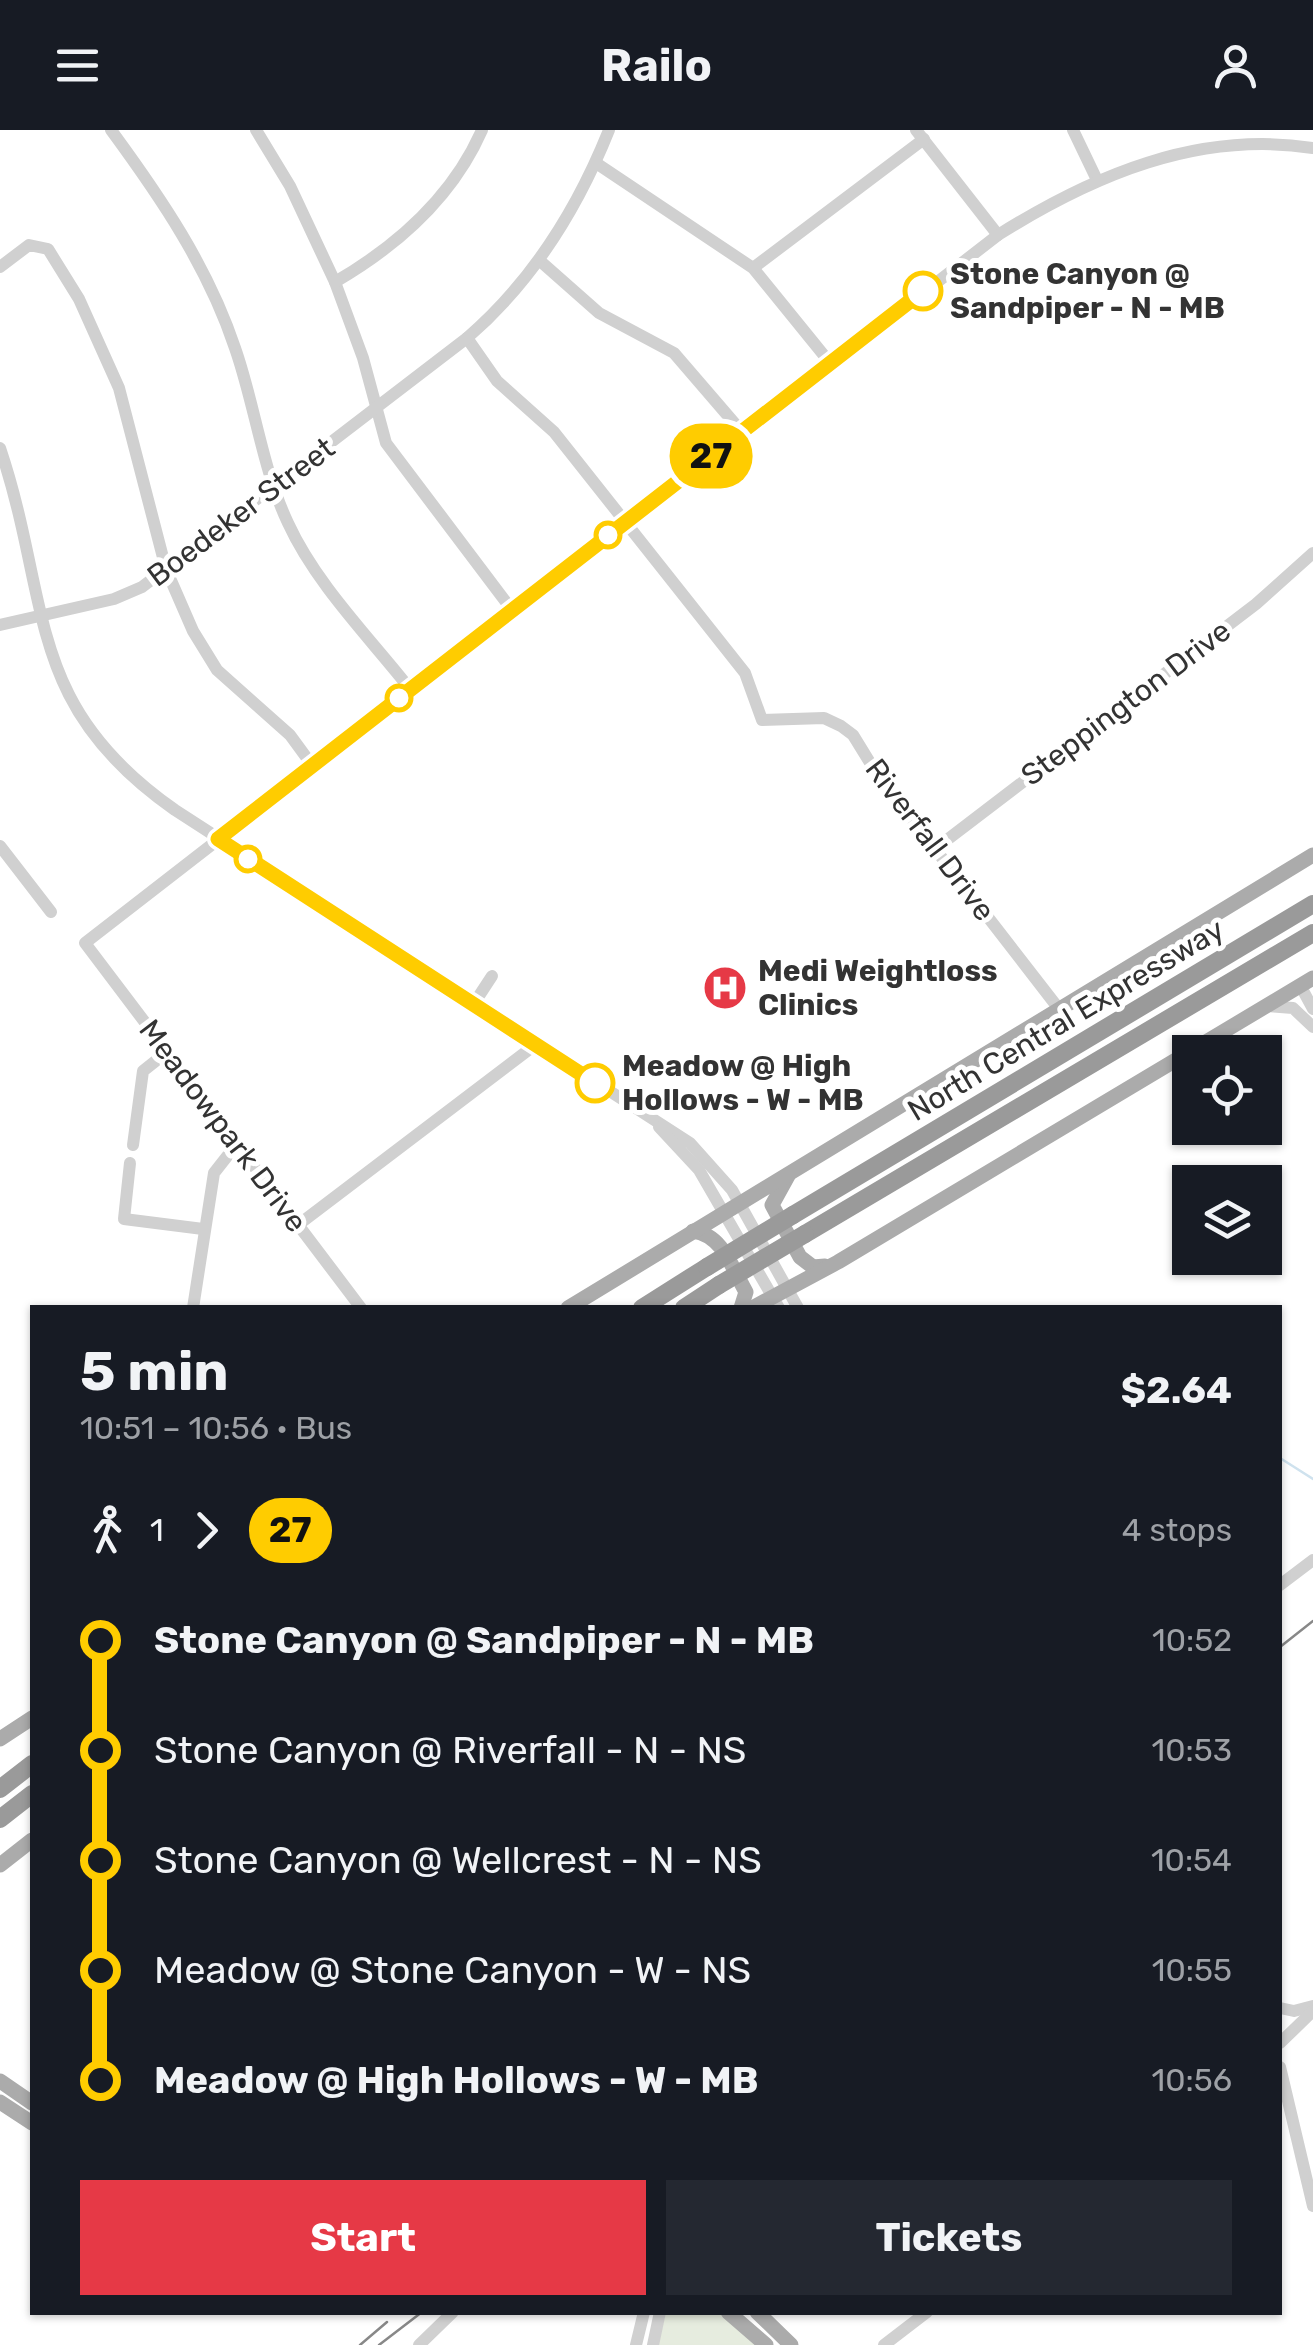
<!DOCTYPE html>
<meta charset="utf-8">
<style>
body{margin:0;font-family:Rubik,sans-serif;background:#242831;color:#f1f3f6;height:100vh;display:flex;flex-direction:column;font-size:38px;white-space:nowrap}
*{box-sizing:border-box;margin:0}
p{font-size:32px;color:#9ea1a6}
.icon{flex:none;width:55px;height:55px;fill:none;stroke:currentColor;stroke-width:2;stroke-linecap:round;stroke-linejoin:round}
.map{position:relative;flex:1;overflow:hidden}
.side{position:absolute;left:30px;top:1175px;width:1252px;height:1010px;display:flex;flex-direction:column;background:#171b24;border-radius:0px;box-shadow:0 2px 8px #0004}
.side>*{flex:none}
.badge{padding:0 20px;border-radius:32px;font-size:35px;line-height:65px}
.fabs{position:absolute;left:1172px;top:905px;display:grid;gap:20px}
.fabs a{display:grid;place-items:center;width:110px;height:110px;border-radius:0px;background:#171b24;box-shadow:0 2px 8px #0004;font-size:50px}
.map>.badge{position:absolute;translate:-50% -50%;box-shadow:0 0 0 5px #fff}
.legs{display:flex;align-items:center;gap:15px;height:110px;padding:0 50px;font-size:32px}
.legs p{margin-inline-start:auto}
.summary{display:flex;align-items:center;justify-content:space-between;height:170px;padding:0 50px}
h1{font-size:55px;font-weight:700;line-height:75px}
.button{display:flex;gap:20px;margin-top:auto;padding:20px 50px}
.button a{flex:1;height:115px;border-radius:0px;background:#e63946;color:#fff;font-size:40px;font-weight:700;line-height:115px;text-align:center}
.button a+a{background:#242831;color:#f1f3f6}
ul{padding:0 50px;list-style:none}
li{display:flex;align-items:center;gap:35px;height:110px;font-size:38px}
li i{display:grid;place-items:center;width:15px;height:100%;margin:0 12px;background:currentColor}
li i::after{content:'';width:25px;height:25px;margin:-12px;border:8px solid;border-radius:50%;background:#171b24}
li p{margin-inline-start:auto}
li:first-child i{background:linear-gradient(#0000 50%,currentColor 0)}
li:last-child i{background:linear-gradient(currentColor 50%,#0000 0)}
header{display:flex;justify-content:space-between;align-items:center;height:130px;padding:0 50px;background:#171b24;font-size:45px;font-weight:700}
.map>svg:first-child{display:block}
.green{fill:#e6ecdf}
.lines{fill:none;stroke-linecap:round;stroke-linejoin:round}
.stream{stroke:#cfe2ee;stroke-width:2.5}
.minor{stroke:#d0d0d0;stroke-width:12}
.major{stroke:#ababab;stroke-width:15}
.highway{stroke:#9a9a9a;stroke-width:18}
.tram{stroke:#888;stroke-width:2.5}
.highway-bridge{stroke:#9a9a9a;stroke-width:18}
.line-1-casing{stroke:#fff;stroke-width:22}
.line-1{stroke:#fc0;stroke-width:15}
.stop-1-dot{fill:#fff;stroke:#fc0;stroke-width:5}
.labels{text-anchor:middle;dominant-baseline:central;stroke-width:10;stroke-linejoin:round;paint-order:stroke}
.stop-label{font-size:30px;font-weight:bold;fill:#333;stroke:#fff;text-anchor:start}
.street-label{font-size:30px;fill:#333;stroke:#fff}
.poi-label{font-size:30px;font-weight:bold;fill:#333;stroke:#fff;text-anchor:start}
</style>
<header><svg class="icon" aria-label="menu" viewBox="0 0 24 24"><path d="M4 6h16M4 12h16M4 18h16"/></svg>Railo<svg class="icon" aria-label="person" viewBox="0 0 24 24"><circle cx="12" cy="8" r="4"/><path d="M4 21q1-7 8-7t8 7"/></svg></header>
<div class="map">
<svg width="1313" height="2215" viewBox="0 0 1313 2215">
<rect width="100%" height="100%" fill="#fff"/>
<!-- green -->
<path class="green" d="M 666,2182 L 719,2183 L 757,2215 L 658,2215 Z"/>
<g class="lines">
<!-- stream -->
<path class="stream" d="M 1280,1328 L 1313,1349"/>
<!-- minor -->
<g class="minor">
<path d="M 111,0 C 161,68 208,137 235,218 C 255,275 262,338 288,393 C 316,454 369,507 410,559"/>
<path d="M 256,0 L 290,56 L 335,152 L 363,228 L 386,313 L 512,480"/>
<path d="M 916,0 L 998,105"/>
<path d="M 1073,0 L 1097,50"/>
<path d="M 596,33 L 753,138 L 831,234"/>
<path d="M 539,130 L 599,183 L 674,223 L 742,302"/>
<path d="M 0,137 L 29,115 L 48,119 L 79,169 L 119,258 L 166,439 L 193,501 L 217,540 L 290,605 L 312,635"/>
<path d="M 753,138 L 924,9"/>
<path d="M 335,152 C 397,116 453,66 482,0"/>
<path d="M 467,208 L 497,251 L 554,302 L 745,543 L 762,590 L 824,588 L 841,596 L 853,605 L 877,644 L 1059,879"/>
<path d="M 0,318 C 52,473 23,574 175,680 L 690,1013 L 732,1060 L 798,1178"/>
<path d="M 0,495 L 114,469 L 142,457 L 467,208 C 533,151 577,80 609,0"/>
<path d="M 0,716 L 51,782"/>
<path d="M 935,719 L 1256,474 L 1313,423"/>
<path d="M 1300,855 L 1313,879"/>
<path d="M 473,875 L 492,846"/>
<path d="M 1268,876 L 1293,878 L 1313,897"/>
<path d="M 659,997 L 699,1040 L 779,1178"/>
<path d="M 133,1015 L 143,941 L 167,922"/>
<path d="M 130,1033 L 124,1089 L 203,1099"/>
<path d="M 298,1095 L 535,915"/>
<path d="M 193,1178 L 214,1043 L 236,1015"/>
<path d="M 361,1178 L 85,813 L 998,105 C 1092,46 1198,0 1313,18"/>
<path d="M 1280,1455 L 1313,1430"/>
<path d="M 1280,1878 L 1294,1881 L 1313,1876"/>
<path d="M 1280,1913 L 1313,1881"/>
<path d="M 1280,1937 L 1313,2076"/>
<path d="M 419,2215 L 453,2182"/>
<path d="M 636,2215 L 644,2182"/>
<path d="M 653,2215 L 660,2182"/>
<path d="M 884,2215 L 927,2182"/>
</g>
<!-- major -->
<g class="major">
<path d="M 788,1046 L 772,1075 L 800,1127 L 813,1137 L 825,1136"/>
<path d="M 693,1101 C 723,1105 732,1138 746,1162 L 741,1178"/>
<path d="M 568,1178 L 1313,725"/>
<path d="M 752,1178 L 838,1132 L 1313,848"/>
<path d="M 0,1609 L 32,1588"/>
<path d="M 0,1735 L 32,1710"/>
<path d="M 0,1951 L 32,1973"/>
<path d="M 0,1972 L 32,1993"/>
<path d="M 728,2182 L 766,2215"/>
<path d="M 757,2182 L 791,2215"/>
</g>
<!-- highway -->
<g class="highway">
<path d="M 793,1085 L 1313,774"/>
<path d="M 805,1104 L 1313,803"/>
<path d="M 642,1178 L 707,1137"/>
<path d="M 684,1178 L 719,1155"/>
<path d="M 0,1659 L 32,1634"/>
<path d="M 0,1689 L 32,1664"/>
</g>
<!-- tram -->
<g class="tram">
<path d="M 1280,1517 L 1313,1491"/>
<path d="M 360,2215 L 387,2192"/>
<path d="M 379,2215 L 422,2182"/>
</g>
<!-- highway-bridge -->
<g class="highway-bridge">
<path d="M 707,1137 L 793,1085"/>
<path d="M 719,1155 L 805,1104"/>
</g>
</g>
<g class="lines">
<defs>
<path id="line-1" d="M 595,953 L 218,709 L 923,161"/>
</defs>
<!-- line-1 casing -->
<use href="#line-1" class="line-1-casing"/>
<!-- line-1 -->
<use href="#line-1" class="line-1"/>
</g>
<!-- icons -->
<defs>
<symbol id="hospital-disc" viewBox="-11 -11 22 22"><circle r="9.5" fill="#e63946" stroke="#fff"/><path d="M-5-5h3v3.5h4V-5h3V5h-3V1.5h-4V5h-3Z" fill="#fff"/></symbol>
</defs>
<g fill-rule="evenodd">
<use href="#hospital-disc" x="700" y="833" width="50" height="50"/>
</g>
<!-- markers -->
<g class="stop-1-dot">
<circle cx="923" cy="161" r="18"/>
<circle cx="608" cy="405" r="12"/>
<circle cx="399" cy="568" r="12"/>
<circle cx="248" cy="729" r="12"/>
<circle cx="595" cy="953" r="18"/>
</g>
<g class="labels">
<!-- stop labels -->
<g class="stop-label">
<text x="950" y="144">Stone Canyon @<tspan x="950" dy="34">Sandpiper - N - MB</tspan></text>
<text x="622" y="936">Meadow @ High<tspan x="622" dy="34">Hollows - W - MB</tspan></text>
</g>
<!-- street labels -->
<g class="street-label">
<text transform="translate(241 382) rotate(-37)">Boedeker Street</text>
<text transform="translate(1126 573) rotate(-37)">Steppington Drive</text>
<text transform="translate(930 710) rotate(53)">Riverfall Drive</text>
<text transform="translate(1066 890) rotate(-31)">North Central Expressway</text>
<text transform="translate(223 996) rotate(53)">Meadowpark Drive</text>
</g>
<!-- poi labels -->
<g class="poi-label">
<text x="758" y="841">Medi Weightloss<tspan x="758" dy="34">Clinics</tspan></text>
</g>
</g>
</svg>
<div class="fabs">
<a><svg class="icon" aria-label="locate" viewBox="0 0 24 24"><circle cx="12" cy="12" r="6"/><path d="M12 2v4M12 18v4M2 12h4M18 12h4"/></svg></a>
<a><svg class="icon" aria-label="layers" viewBox="0 0 24 24"><path d="M12 4l9 5-9 5-9-5zM3 14l9 5 9-5"/></svg></a>
</div>
<b class="badge" style="left:711px;top:326px;background:#fc0;color:#111">27</b>
<section class="side">
<div class="summary"><div><h1>5 min</h1><p>10:51 – 10:56 · Bus</p></div><b>$2.64</b></div>
<div class="legs"><svg class="icon" aria-label="walk" viewBox="0 0 24 24"><circle cx="13" cy="4" r="2"/><path d="M13 8l-2 6 4 7M11 14l-3 7M7 12l3-4h3l4 4"/></svg>1<svg class="icon" aria-label="forward" viewBox="0 0 24 24"><path d="M9 5l7 7-7 7"/></svg><b class="badge" style="background:#fc0;color:#111">27</b><p>4 stops</p></div>
<ul>
<li><i style="color:#fc0"></i><b>Stone Canyon @ Sandpiper - N - MB</b><p>10:52</p></li>
<li><i style="color:#fc0"></i><span>Stone Canyon @ Riverfall - N - NS</span><p>10:53</p></li>
<li><i style="color:#fc0"></i><span>Stone Canyon @ Wellcrest - N - NS</span><p>10:54</p></li>
<li><i style="color:#fc0"></i><span>Meadow @ Stone Canyon - W - NS</span><p>10:55</p></li>
<li><i style="color:#fc0"></i><b>Meadow @ High Hollows - W - MB</b><p>10:56</p></li>
</ul>
<div class="button"><a>Start</a><a>Tickets</a></div>
</section>
</div>
